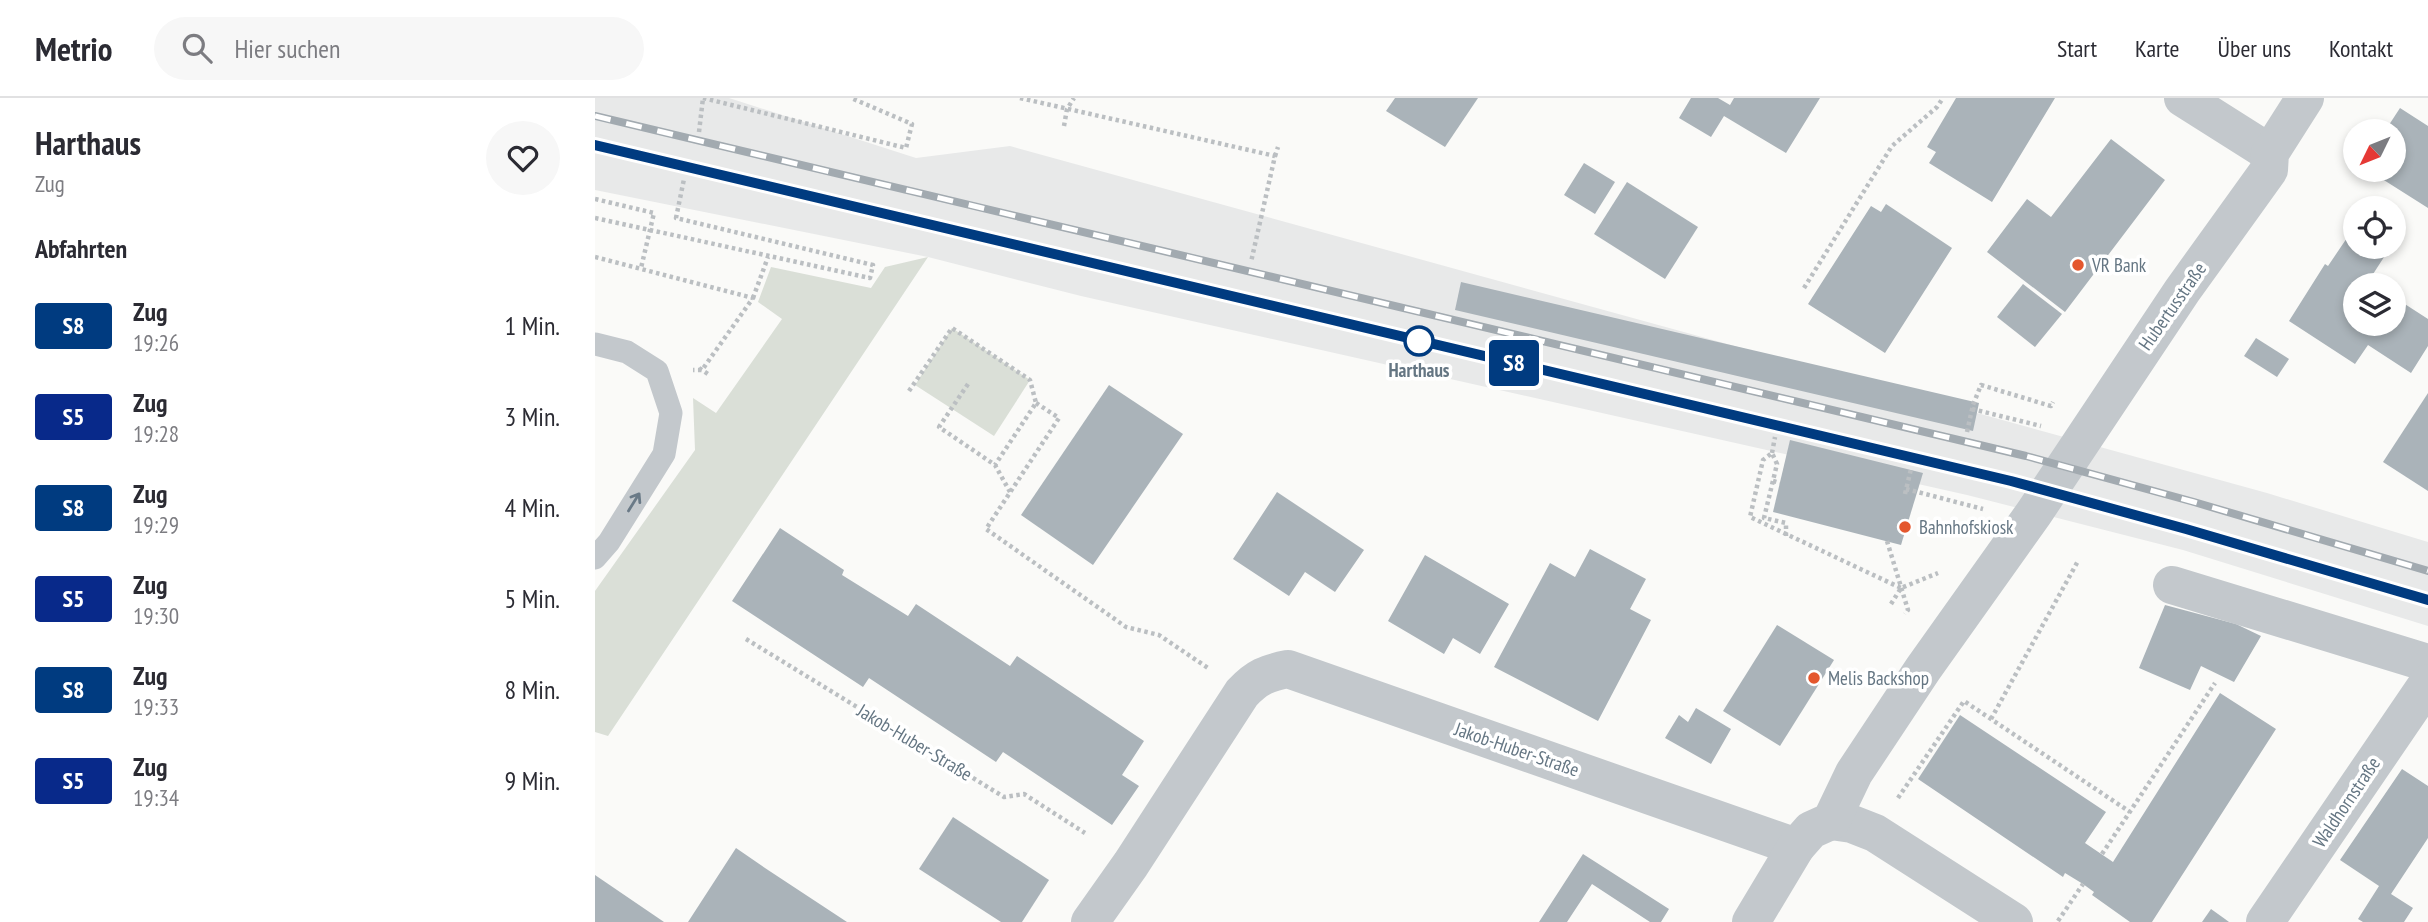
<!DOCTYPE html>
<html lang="de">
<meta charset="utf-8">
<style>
body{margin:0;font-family:"PT Sans Narrow",sans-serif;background:#f7f7f7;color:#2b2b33;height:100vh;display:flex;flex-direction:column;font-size:26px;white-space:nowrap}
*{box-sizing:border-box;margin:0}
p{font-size:23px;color:#7c7c81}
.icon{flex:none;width:38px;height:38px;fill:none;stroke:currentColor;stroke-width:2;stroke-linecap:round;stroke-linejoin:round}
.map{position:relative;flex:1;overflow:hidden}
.panel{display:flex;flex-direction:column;background:#fff;width:595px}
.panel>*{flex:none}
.badge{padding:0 14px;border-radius:5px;font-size:24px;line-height:46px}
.needle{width:46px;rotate:227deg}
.buttons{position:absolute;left:1748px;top:21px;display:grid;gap:14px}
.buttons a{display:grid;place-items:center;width:63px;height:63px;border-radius:50%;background:#fff;box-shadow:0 4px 10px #0003;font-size:35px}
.map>.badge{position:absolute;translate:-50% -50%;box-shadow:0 0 0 4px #fff}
h2{padding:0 35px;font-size:26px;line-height:63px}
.round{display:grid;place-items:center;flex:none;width:74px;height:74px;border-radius:37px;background:#f7f7f7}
.headline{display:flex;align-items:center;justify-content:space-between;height:119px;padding:0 35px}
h1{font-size:33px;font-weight:800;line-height:52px}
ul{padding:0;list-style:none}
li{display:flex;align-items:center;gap:21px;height:91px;padding:0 35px}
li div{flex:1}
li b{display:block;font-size:26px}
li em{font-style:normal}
li .badge{min-width:77px;font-weight:700;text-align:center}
header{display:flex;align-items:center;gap:42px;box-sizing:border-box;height:98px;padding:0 35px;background:#fff;border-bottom:2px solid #e1e1e2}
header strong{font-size:33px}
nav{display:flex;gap:38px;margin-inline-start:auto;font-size:24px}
.search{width:490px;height:63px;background:#f7f7f7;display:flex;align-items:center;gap:18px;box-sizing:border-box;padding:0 24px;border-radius:38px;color:#7c7c81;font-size:26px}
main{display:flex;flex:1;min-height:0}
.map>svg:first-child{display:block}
.built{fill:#e8e9e9}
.green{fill:#dadfd7}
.building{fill:#aab3b9}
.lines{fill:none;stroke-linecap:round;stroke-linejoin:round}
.path{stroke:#bbbfc2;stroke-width:4.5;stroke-dasharray:3.5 3.5;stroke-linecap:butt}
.service{stroke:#c3c8cc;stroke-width:23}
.minor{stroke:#c3c8cc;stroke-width:38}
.rail-casing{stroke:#a2aab0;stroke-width:8}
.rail{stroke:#fff;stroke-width:5;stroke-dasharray:16;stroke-linecap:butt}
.oneway{stroke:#6a7a87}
.line-casing{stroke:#fff;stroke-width:16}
.line{stroke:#003b80;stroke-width:10}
.poi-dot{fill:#e4572e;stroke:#fff;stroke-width:2.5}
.stop-dot{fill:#fff;stroke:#003b80;stroke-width:3.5}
.labels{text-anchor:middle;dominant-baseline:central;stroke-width:7;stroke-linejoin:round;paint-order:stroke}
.poi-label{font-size:19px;fill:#657683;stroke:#fff;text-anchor:start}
.street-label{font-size:19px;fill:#657683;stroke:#fff}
.stop-label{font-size:19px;font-weight:bold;fill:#657683;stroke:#fff}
</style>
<header>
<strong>Metrio</strong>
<div class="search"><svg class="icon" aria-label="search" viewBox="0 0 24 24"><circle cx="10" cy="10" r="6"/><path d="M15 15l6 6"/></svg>Hier suchen</div>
<nav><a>Start</a><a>Karte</a><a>Über uns</a><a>Kontakt</a></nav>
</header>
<main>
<section class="panel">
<div class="headline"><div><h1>Harthaus</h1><p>Zug</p></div><a class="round"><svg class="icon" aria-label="heart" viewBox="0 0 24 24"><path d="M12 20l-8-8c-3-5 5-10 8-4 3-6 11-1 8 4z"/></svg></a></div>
<h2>Abfahrten</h2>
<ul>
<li><span class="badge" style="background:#003b80;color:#fff">S8</span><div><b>Zug</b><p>19:26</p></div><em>1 Min.</em></li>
<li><span class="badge" style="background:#08298a;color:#fff">S5</span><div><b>Zug</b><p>19:28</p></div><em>3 Min.</em></li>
<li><span class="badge" style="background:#003b80;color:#fff">S8</span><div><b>Zug</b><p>19:29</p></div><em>4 Min.</em></li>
<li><span class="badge" style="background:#08298a;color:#fff">S5</span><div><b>Zug</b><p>19:30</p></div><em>5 Min.</em></li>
<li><span class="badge" style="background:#003b80;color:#fff">S8</span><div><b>Zug</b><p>19:33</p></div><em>8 Min.</em></li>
<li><span class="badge" style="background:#08298a;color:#fff">S5</span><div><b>Zug</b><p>19:34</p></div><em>9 Min.</em></li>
</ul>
</section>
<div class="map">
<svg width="1833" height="824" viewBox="0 0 1833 824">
<rect width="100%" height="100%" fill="#fafaf8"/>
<!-- built -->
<path class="built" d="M 0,0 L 134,0 L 321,60 L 415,48 L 1672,395 L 1833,444 L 1833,528 L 1588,452 L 1372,397 L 486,198 L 333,159 L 0,92 Z"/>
<!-- green -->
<g class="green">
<path d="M 333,159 L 13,638 L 0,634 L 0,493 L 100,352 L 98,300 L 121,315 L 187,221 L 163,204 L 176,169 L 276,190 L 290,169 Z"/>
<path d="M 357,230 L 435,282 L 399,338 L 320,287 Z"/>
</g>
<!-- building -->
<g class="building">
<path d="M 800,0 L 883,0 L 850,49 L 791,13 Z"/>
<path d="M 1096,0 L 1123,0 L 1135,7 L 1139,0 L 1225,0 L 1191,55 L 1129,18 L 1116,39 L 1084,20 Z"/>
<path d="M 1361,0 L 1460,0 L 1397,104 L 1334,65 L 1341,54 L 1332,49 Z"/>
<path d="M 1805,10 L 1833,28 L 1833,110 L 1773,72 L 1799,72 L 1799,33 L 1790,33 Z"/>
<path d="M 1516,41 L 1570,82 L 1470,214 L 1392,154 L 1432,101 L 1456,119 Z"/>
<path d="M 989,65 L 1020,84 L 1000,116 L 969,97 Z"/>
<path d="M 1032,84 L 1103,129 L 1070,181 L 999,136 Z"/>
<path d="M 1291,106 L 1357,150 L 1290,255 L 1213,206 L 1276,108 L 1286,114 Z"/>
<path d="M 1756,134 L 1760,136 L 1760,149 L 1780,149 L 1791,156 L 1771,187 L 1760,187 L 1760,226 L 1799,226 L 1799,206 L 1802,201 L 1833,221 L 1833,248 L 1816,275 L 1773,247 L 1760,266 L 1694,223 L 1730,166 L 1733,168 Z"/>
<path d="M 866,184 L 1384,305 L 1378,333 L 860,212 Z"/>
<path d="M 1428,186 L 1467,216 L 1440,249 L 1402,219 Z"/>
<path d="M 1661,240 L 1694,261 L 1682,279 L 1649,258 Z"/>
<path d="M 514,287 L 588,336 L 498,467 L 426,417 Z"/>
<path d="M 1833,295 L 1833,393 L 1788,364 Z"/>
<path d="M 1195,342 L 1328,375 L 1306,447 L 1178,414 Z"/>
<path d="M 682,394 L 769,452 L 740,494 L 710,474 L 694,498 L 638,461 Z"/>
<path d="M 185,430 L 249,472 L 247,477 L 313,518 L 321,506 L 415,568 L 422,558 L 549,643 L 527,677 L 544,688 L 517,727 L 408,654 L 401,664 L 274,580 L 268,589 L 137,503 Z"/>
<path d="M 995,451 L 1051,481 L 1035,511 L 1056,522 L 1003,623 L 899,569 L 955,465 L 980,479 Z"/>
<path d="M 830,457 L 914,506 L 885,556 L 858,540 L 849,556 L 793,523 Z"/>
<path d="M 1570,507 L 1641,526 L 1666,538 L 1639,584 L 1606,568 L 1595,592 L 1544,570 Z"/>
<path d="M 1182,527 L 1239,562 L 1185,648 L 1128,613 Z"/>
<path d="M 1625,595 L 1681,631 L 1557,824 L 1535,824 L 1497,797 L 1499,794 L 1488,786 L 1470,775 L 1468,779 L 1323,681 L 1365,617 L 1511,714 L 1490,745 L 1518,764 Z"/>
<path d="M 1101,610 L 1136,631 L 1116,666 L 1070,640 L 1084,617 L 1093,624 Z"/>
<path d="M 1807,671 L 1833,688 L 1833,740 L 1796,796 L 1818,810 L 1809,824 L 1768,824 L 1763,821 L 1784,788 L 1745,762 Z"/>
<path d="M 358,719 L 454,782 L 427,824 L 406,824 L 324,771 Z"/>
<path d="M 141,750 L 173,772 L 252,824 L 93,824 Z"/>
<path d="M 988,756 L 1074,811 L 1066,824 L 1055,824 L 997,786 L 972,824 L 944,824 Z"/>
<path d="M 0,777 L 69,824 L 0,824 Z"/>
<path d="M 1616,811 L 1630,821 L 1634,824 L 1607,824 Z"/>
</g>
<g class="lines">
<!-- path -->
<g class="path">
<path d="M 108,0 L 311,50 L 317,26 L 256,0"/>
<path d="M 425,0 L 680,58 L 656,164"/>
<path d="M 469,28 L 472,11 L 479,0"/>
<path d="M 104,34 L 108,0"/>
<path d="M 680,58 L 683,49"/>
<path d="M 0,101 L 59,115 L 46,170"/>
<path d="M 0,120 L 275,180 L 278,167 L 81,120 L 89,81"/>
<path d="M 0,159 L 158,200 L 107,272 L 98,272"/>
<path d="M 1209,190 L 1297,48 L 1342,9 L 1348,0"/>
<path d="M 158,200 L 173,159"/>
<path d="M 104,270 L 113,276"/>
<path d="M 373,286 L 344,329 L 400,367 L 415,394"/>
<path d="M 314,293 L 357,230 L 435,282 L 441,305 L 400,367"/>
<path d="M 441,305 L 464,320 L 391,431 L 531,529 L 564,537 L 613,570"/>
<path d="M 1377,311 L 1446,328"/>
<path d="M 1372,334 L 1378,307 L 1386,287 L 1456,308 L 1458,304"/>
<path d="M 1177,355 L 1180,339"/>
<path d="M 1178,383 L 1185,385"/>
<path d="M 1311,391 L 1388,411"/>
<path d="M 1310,396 L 1316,371"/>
<path d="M 1191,438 L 1191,425 L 1169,420 L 1182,366 L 1177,355 L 1168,362 L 1155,419 L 1306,490"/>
<path d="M 1292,443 L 1313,512 L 1310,516"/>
<path d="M 1296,506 L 1306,490 L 1343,475"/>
<path d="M 151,541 L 409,699 L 429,696 L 490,735"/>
<path d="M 1396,621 L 1483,463"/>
<path d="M 1303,700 L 1369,603 L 1535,714"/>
<path d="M 1507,756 L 1620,585"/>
<path d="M 1463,823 L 1488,786"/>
</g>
<!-- service -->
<path class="service" d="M 0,246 L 32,254 L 62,273 L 76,315 L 69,356 L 14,444 L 0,460"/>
<!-- minor -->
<g class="minor">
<path d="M 1588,0 L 1675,55"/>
<path d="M 1577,487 L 1833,565"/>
<path d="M 1236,723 L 1257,726 L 1280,735 L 1419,824"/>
<path d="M 495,824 L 536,766 L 647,595 C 662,579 672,575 693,571 L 1201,749"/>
<path d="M 1156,824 L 1201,749 L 1216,732 L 1236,723 L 1259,675 L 1328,571 L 1439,415 L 1587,193 L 1674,72 L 1675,55 L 1710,0"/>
<path d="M 1670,824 L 1833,585"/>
</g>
<defs>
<g id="rail">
<path d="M 0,18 L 1431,358 L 1599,404 L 1833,473"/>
<path d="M 0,47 L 1416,383 L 1591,431 L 1833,502"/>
</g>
</defs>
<!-- rail casing -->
<use href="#rail" class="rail-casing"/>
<!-- rail -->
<use href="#rail" class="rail"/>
</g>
<!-- one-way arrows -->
<defs><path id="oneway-shaft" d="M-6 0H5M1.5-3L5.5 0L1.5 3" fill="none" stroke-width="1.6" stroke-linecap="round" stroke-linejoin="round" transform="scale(1.75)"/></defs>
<use class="oneway" href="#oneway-shaft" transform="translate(39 404) rotate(-58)"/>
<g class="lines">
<defs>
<path id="line" d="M 0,47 L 1416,383 L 1591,431 L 1833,502"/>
</defs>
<!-- line casing -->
<use href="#line" class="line-casing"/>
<!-- line -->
<use href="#line" class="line"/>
</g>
<!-- markers -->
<g class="poi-dot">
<circle cx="1483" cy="167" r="7"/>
<circle cx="1310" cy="429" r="7"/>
<circle cx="1219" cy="580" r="7"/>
</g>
<circle class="stop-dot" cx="824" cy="243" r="14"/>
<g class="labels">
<!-- poi labels -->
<g class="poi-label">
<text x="1497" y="167">VR Bank</text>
<text x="1324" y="429">Bahnhofskiosk</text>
<text x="1233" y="580">Melis Backshop</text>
</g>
<!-- street labels -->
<g class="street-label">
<text transform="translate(1577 208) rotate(-55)">Hubertusstraße</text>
<text transform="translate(320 644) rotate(31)">Jakob-Huber-Straße</text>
<text transform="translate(922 651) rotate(19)">Jakob-Huber-Straße</text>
<text transform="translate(1751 704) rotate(-56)">Waldhornstraße</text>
</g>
<!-- stop labels -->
<g class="stop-label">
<text x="824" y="272">Harthaus</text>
</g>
</g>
</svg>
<div class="buttons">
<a><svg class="needle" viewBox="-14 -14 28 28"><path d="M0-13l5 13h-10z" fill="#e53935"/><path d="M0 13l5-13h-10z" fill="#7c7c81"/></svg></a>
<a><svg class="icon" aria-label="locate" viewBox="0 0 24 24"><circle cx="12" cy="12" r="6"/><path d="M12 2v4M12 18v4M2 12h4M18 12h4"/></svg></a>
<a><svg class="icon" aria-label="layers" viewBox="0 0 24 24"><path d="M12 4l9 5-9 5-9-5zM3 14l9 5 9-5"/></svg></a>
</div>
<b class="badge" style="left:919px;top:265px;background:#003b80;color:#fff">S8</b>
</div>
</main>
